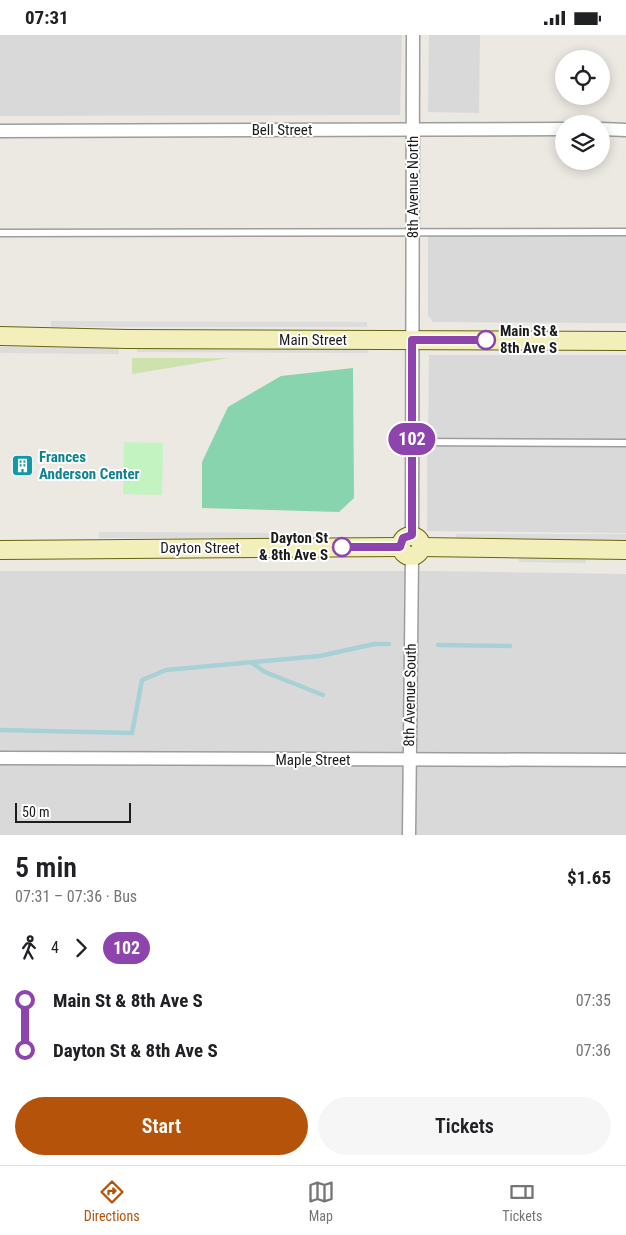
<!DOCTYPE html>
<meta charset="utf-8">
<style>
body{margin:0;font-family:"Roboto Condensed",sans-serif;background:#f6f6f6;color:#202124;height:100vh;display:flex;flex-direction:column;font-size:19px;white-space:nowrap}
*{box-sizing:border-box;margin:0}
p{font-size:16px;color:#757577}
.icon{flex:none;width:28px;height:28px;fill:none;stroke:currentColor;stroke-width:2;stroke-linecap:round;stroke-linejoin:round}
.map{position:relative;height:800px;overflow:hidden}
.sheet{display:flex;flex-direction:column;background:#fff;flex:1}
.sheet>*{flex:none}
.badge{padding:0 10px;border-radius:16px;font-size:18px;line-height:32px}
.tools{position:absolute;left:555px;top:15px;display:grid;gap:10px}
.tools a{display:grid;place-items:center;width:55px;height:55px;border-radius:50%;background:#fff;box-shadow:0 2px 12px #0003;font-size:25px}
.scale{position:absolute;left:15px;bottom:12px;width:116px;box-sizing:border-box;padding-left:5px;border:2px solid #1c1c1c;border-top:0;font-size:14px;line-height:18px;white-space:nowrap;color:#1c1c1c;-webkit-text-stroke:4px #fff;paint-order:stroke}
.map>.badge{position:absolute;translate:-50% -50%;box-shadow:0 0 0 2px #fff}
.legs{display:flex;align-items:center;gap:8px;height:55px;padding:0 15px;font-size:16px}
.legs p{margin-inline-start:auto}
.headline{display:flex;align-items:center;justify-content:space-between;height:85px;padding:0 15px}
h1{font-size:28px;font-weight:600;line-height:38px}
.action{display:flex;gap:10px;margin-top:auto;padding:10px 15px}
.action a{flex:1;height:58px;border-radius:30px;background:#b45309;color:#fff;font-size:20px;font-weight:600;line-height:58px;text-align:center}
.action a+a{background:#f6f6f6;color:#202124}
ul{padding:0 15px;list-style:none}
li{display:flex;align-items:center;gap:18px;height:50px;font-size:19px}
li i{display:grid;place-items:center;width:8px;height:100%;margin:0 6px;background:currentColor}
li i::after{content:'';width:12px;height:12px;margin:-6px;border:4px solid;border-radius:50%;background:#fff}
li p{margin-inline-start:auto}
li:first-child i{background:linear-gradient(#0000 50%,currentColor 0)}
li:last-child i{background:linear-gradient(currentColor 50%,#0000 0)}
.status{display:flex;justify-content:space-between;align-items:center;height:35px;padding:0 25px;background:#fff;direction:ltr}
.status svg{height:14px;fill:currentColor}
.tab-bar{display:flex;justify-content:space-around;align-items:center;height:70px;border-top:1px solid #e0e0e0;background:#fff;font-size:14px;color:#757577}
.tab-bar a{display:grid;justify-items:center;gap:2px}
.tab-bar .selected{color:#b45309}
.map>svg:first-child{display:block}
.residential{fill:#dad9d9}
.grass{fill:#cde2ac}
.park{fill:#c4f3c2}
.pitch{fill:#87d4ae}
.parking{fill:#dcdcdc}
.lines{fill:none;stroke-linecap:round;stroke-linejoin:round}
.stream{stroke:#a7d1d6;stroke-width:4.5}
.lane-casing{stroke:#9d9d9d;stroke-width:9}
.street-casing{stroke:#9d9d9d;stroke-width:15}
.secondary-casing{stroke:#66660f;stroke-width:20}
.lane{stroke:#fff;stroke-width:6}
.street{stroke:#fff;stroke-width:12}
.secondary{stroke:#f2efba;stroke-width:18}
.line-1-casing{stroke:#fff;stroke-width:11}
.line-1{stroke:#8e44ad;stroke-width:8}
.stop-1-dot{fill:#fff;stroke:#8e44ad;stroke-width:2.5}
.labels{text-anchor:middle;dominant-baseline:central;stroke-width:4;stroke-linejoin:round;paint-order:stroke}
.street-label{font-size:15px;fill:#1c1c1c;stroke:#fff}
.stop-label{font-size:15px;font-weight:bold;fill:#1c1c1c;stroke:#fff;text-anchor:start}
.culture-label{font-size:15px;font-weight:bold;fill:#0d838f;stroke:#fff;text-anchor:start}
</style>
<div class="status"><b>07:31</b><svg viewBox="0 0 49 12"><path d="M0 12V9h3v3zM5 12V6h3v6zM10 12V3h3v9zM15 12V0h3v12zM26 1h20v11H26zM47 4h2v5h-2z"/></svg></div>
<div class="map">
<svg width="626" height="800" viewBox="0 0 626 800">
<rect width="100%" height="100%" fill="#ece8e2"/>
<!-- residential -->
<g class="residential">
<path d="M 0,0 L 402,0 L 400,80 L 0,81 Z"/>
<path d="M 429,0 L 480,0 L 479,78 L 428,77 Z"/>
<path d="M 488,200 L 626,201 L 626,288 L 433,287 L 428,280 L 428,201 Z"/>
<path d="M 429,320 L 626,320 L 626,405 L 428,404 Z"/>
<path d="M 427,409 L 626,411 L 626,498 L 427,496 Z"/>
<path d="M 0,536 L 432,536 L 626,539 L 626,800 L 0,800 Z"/>
</g>
<!-- grass -->
<path class="grass" d="M 132,323 L 229,323 L 132,339 Z"/>
<!-- park -->
<path class="park" d="M 124,407 L 163,408 L 162,460 L 123,459 Z"/>
<!-- pitch -->
<path class="pitch" d="M 353,333 L 354,463 L 339,477 L 202,473 L 202,427 L 228,372 L 281,341 Z"/>
<!-- parking -->
<g class="parking">
<path d="M 51,286 L 367,287 L 367,292 L 51,292 Z"/>
<path d="M 0,312 L 119,313 L 119,319 L 0,318 Z"/>
<path d="M 137,312 L 368,312 L 368,318 L 137,317 Z"/>
<path d="M 99,497 L 279,498 L 279,503 L 99,503 Z"/>
<rect x="456" y="499" width="170" height="6"/>
<path d="M 519,521 L 586,522 L 586,528 L 519,527 Z"/>
</g>
<g class="lines">
<!-- stream -->
<g class="stream">
<path d="M 438,610 L 510,611"/>
<path d="M 252,628 L 265,637 L 323,660"/>
<path d="M 0,695 L 132,698 L 142,645 L 166,635 L 320,621 L 374,609 L 389,609"/>
</g>
<defs>
<g id="lane">
<path d="M 0,198 L 626,197"/>
<path d="M 412,407 L 626,408"/>
</g>
<g id="street">
<path d="M 601,94 L 626,95"/>
<path d="M 0,96 L 564,94"/>
<path d="M 412,500 L 413,0"/>
<path d="M 0,723 L 626,725"/>
<path d="M 409,800 L 412,521"/>
</g>
<g id="secondary">
<path d="M 0,301 L 127,304 L 626,306"/>
<circle cx="411" cy="511" r="10"/>
<path d="M 421,512 L 626,515"/>
<path d="M 0,515 L 400,512"/>
</g>
</defs>
<!-- lane casing -->
<use href="#lane" class="lane-casing"/>
<!-- street casing -->
<use href="#street" class="street-casing"/>
<!-- secondary casing -->
<use href="#secondary" class="secondary-casing"/>
<!-- lane -->
<use href="#lane" class="lane"/>
<!-- street -->
<use href="#street" class="street"/>
<!-- secondary -->
<use href="#secondary" class="secondary"/>
</g>
<g class="lines">
<defs>
<path id="line-1" d="M 342,512 L 400,512 L 403,503 L 412,500 L 412,305 L 486,305"/>
</defs>
<!-- line-1 casing -->
<use href="#line-1" class="line-1-casing"/>
<!-- line-1 -->
<use href="#line-1" class="line-1"/>
</g>
<!-- icons -->
<defs>
<symbol id="building-square" viewBox="-11 -11 22 22"><rect x="-9" y="-9" width="18" height="18" rx="4" fill="#0f9aa8" stroke="#fff"/><path d="M-4-6H4V6H1V3H-1V6H-4ZM-2.5-4.3h1.7v1.8h-1.7ZM.8-4.3h1.7v1.8H.8ZM-2.5-1h1.7V.8h-1.7ZM.8-1h1.7V.8H.8Z" fill="#fff"/></symbol>
</defs>
<g fill-rule="evenodd">
<use href="#building-square" x="10" y="418" width="25" height="25"/>
</g>
<!-- markers -->
<g class="stop-1-dot">
<circle cx="486" cy="305" r="9"/>
<circle cx="342" cy="512" r="9"/>
</g>
<g class="labels">
<!-- street labels -->
<g class="street-label">
<text x="282" y="95">Bell Street</text>
<text transform="translate(413 152) rotate(-90)">8th Avenue North</text>
<text x="313" y="305">Main Street</text>
<text x="200" y="513">Dayton Street</text>
<text transform="translate(410 660) rotate(-89)">8th Avenue South</text>
<text x="313" y="725">Maple Street</text>
</g>
<!-- stop labels -->
<g class="stop-label">
<text x="500" y="296">Main St &amp;<tspan x="500" dy="17">8th Ave S</tspan></text>
<text x="328" y="503" text-anchor="end">Dayton St<tspan x="328" dy="17">&amp; 8th Ave S</tspan></text>
</g>
<!-- culture labels -->
<g class="culture-label">
<text x="39" y="422">Frances<tspan x="39" dy="17">Anderson Center</tspan></text>
</g>
</g>
</svg>
<div class="tools">
<a><svg class="icon" aria-label="locate" viewBox="0 0 24 24"><circle cx="12" cy="12" r="6"/><path d="M12 2v4M12 18v4M2 12h4M18 12h4"/></svg></a>
<a><svg class="icon" aria-label="layers" viewBox="0 0 24 24"><path d="M12 4l9 5-9 5-9-5zM3 14l9 5 9-5"/></svg></a>
</div>
<div class="scale">50 m</div>
<b class="badge" style="left:412px;top:404px;background:#8e44ad;color:#fff">102</b>
</div>
<section class="sheet">
<div class="headline"><div><h1>5 min</h1><p>07:31 – 07:36 · Bus</p></div><b>$1.65</b></div>
<div class="legs"><svg class="icon" aria-label="walk" viewBox="0 0 24 24"><circle cx="13" cy="4" r="2"/><path d="M13 8l-2 6 4 7M11 14l-3 7M7 12l3-4h3l4 4"/></svg>4<svg class="icon" aria-label="forward" viewBox="0 0 24 24"><path d="M9 5l7 7-7 7"/></svg><b class="badge" style="background:#8e44ad;color:#fff">102</b></div>
<ul>
<li><i style="color:#8e44ad"></i><b>Main St &amp; 8th Ave S</b><p>07:35</p></li>
<li><i style="color:#8e44ad"></i><b>Dayton St &amp; 8th Ave S</b><p>07:36</p></li>
</ul>
<div class="action"><a>Start</a><a>Tickets</a></div>
</section>
<nav class="tab-bar">
<a class="selected"><svg class="icon" aria-label="directions" viewBox="0 0 24 24"><path d="M12 3l9 9-9 9-9-9zM9 14v-3h6M13 9l2 2-2 2"/></svg>Directions</a>
<a><svg class="icon" aria-label="map" viewBox="0 0 24 24"><path d="M3 6l6-2 6 2 6-2v14l-6 2-6-2-6 2zM9 4v14M15 6v14"/></svg>Map</a>
<a><svg class="icon" aria-label="tickets" viewBox="0 0 24 24"><path d="M3 7h18v10H3zM15 7v10"/></svg>Tickets</a>
</nav>
